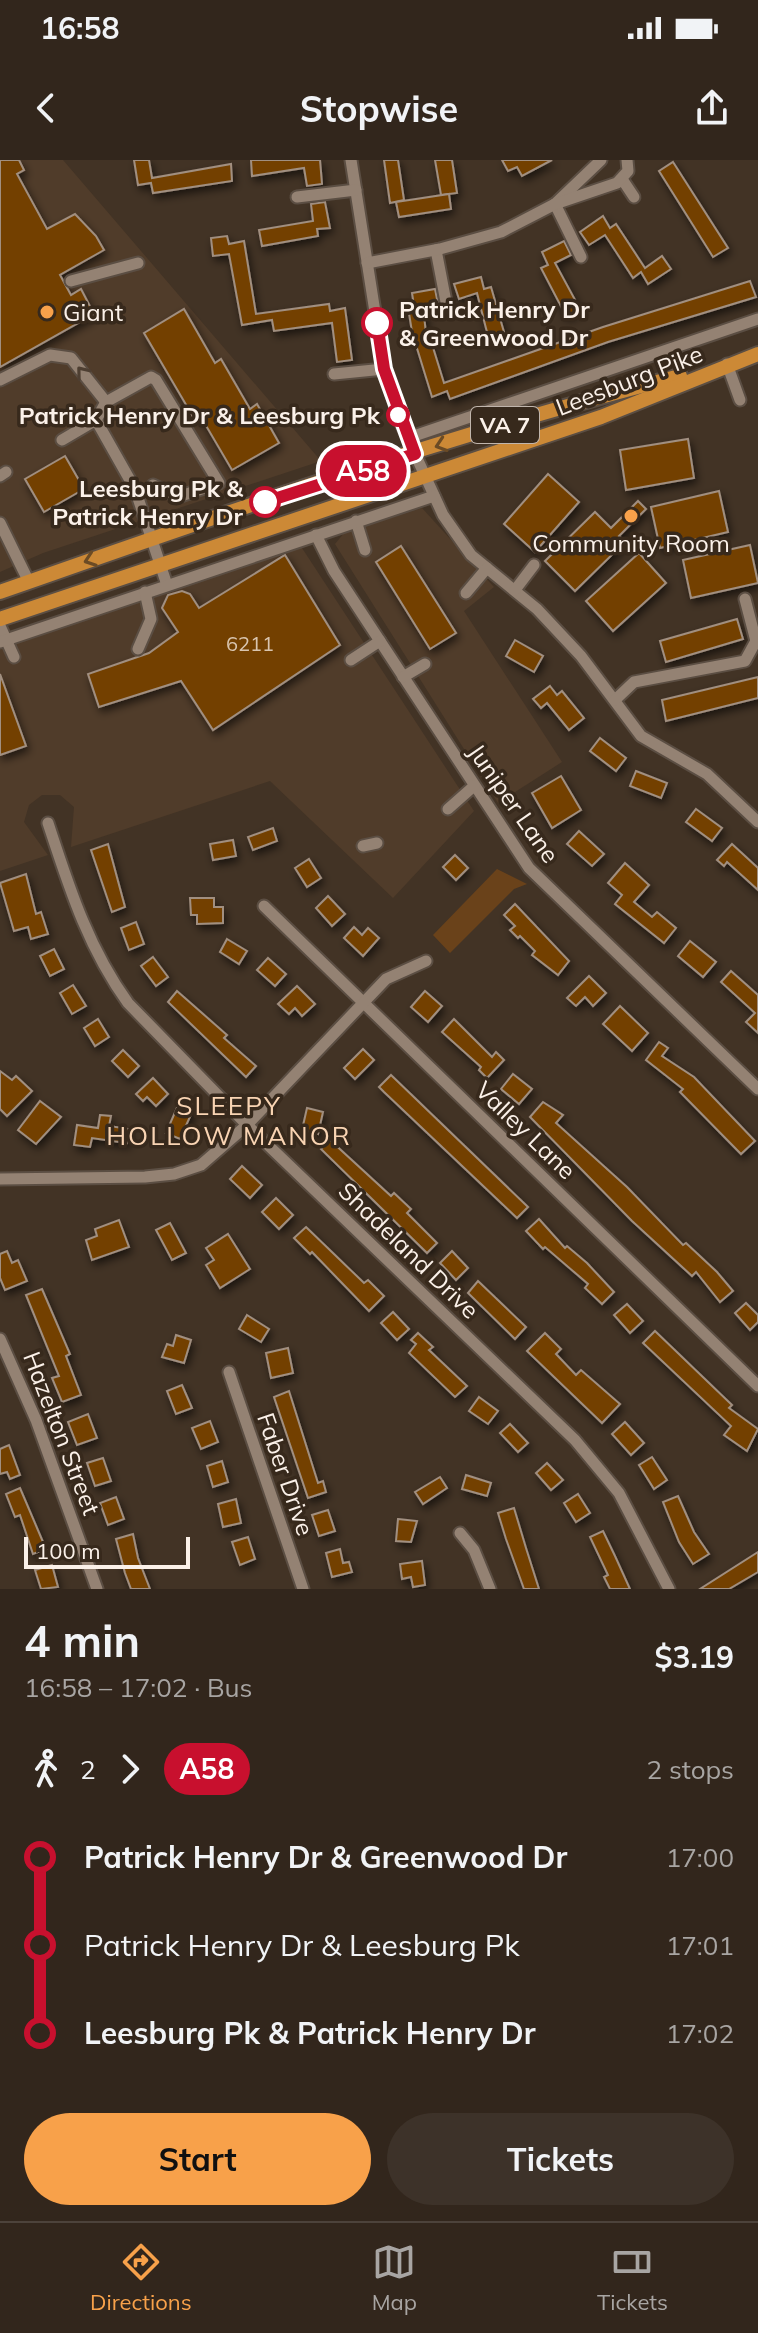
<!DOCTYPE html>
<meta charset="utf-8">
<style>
body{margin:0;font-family:Mulish,sans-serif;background:#3d3229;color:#f1f3f6;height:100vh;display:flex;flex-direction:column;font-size:30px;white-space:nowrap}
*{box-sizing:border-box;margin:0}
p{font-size:26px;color:#a8a5a3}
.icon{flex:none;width:44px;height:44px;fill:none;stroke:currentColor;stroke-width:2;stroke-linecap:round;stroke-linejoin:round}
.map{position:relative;height:1429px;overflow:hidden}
.side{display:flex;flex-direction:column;background:#32261c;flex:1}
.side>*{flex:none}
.badge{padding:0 16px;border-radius:26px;font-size:28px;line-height:52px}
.scale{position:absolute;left:24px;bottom:20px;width:166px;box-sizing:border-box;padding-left:8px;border:4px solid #fbf1e9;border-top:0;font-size:22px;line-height:28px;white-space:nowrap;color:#fbf1e9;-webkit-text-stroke:6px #37291c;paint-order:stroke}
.map>.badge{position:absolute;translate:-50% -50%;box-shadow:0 0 0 4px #fff}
.legs{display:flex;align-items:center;gap:12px;height:88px;padding:0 24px;font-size:26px}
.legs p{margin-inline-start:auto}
.summary{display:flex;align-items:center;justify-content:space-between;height:136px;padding:0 24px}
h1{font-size:44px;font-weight:700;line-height:60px}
.action{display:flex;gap:16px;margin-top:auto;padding:16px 24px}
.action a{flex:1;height:92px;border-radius:48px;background:#f8a14a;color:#111;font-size:32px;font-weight:700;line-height:92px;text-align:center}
.action a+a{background:#3d3229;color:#f1f3f6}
ul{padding:0 24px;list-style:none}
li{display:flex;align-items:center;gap:28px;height:88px;font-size:30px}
li i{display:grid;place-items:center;width:12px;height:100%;margin:0 10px;background:currentColor}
li i::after{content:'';width:20px;height:20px;margin:-10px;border:6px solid;border-radius:50%;background:#32261c}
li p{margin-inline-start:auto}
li:first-child i{background:linear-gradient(#0000 50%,currentColor 0)}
li:last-child i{background:linear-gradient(currentColor 50%,#0000 0)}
.status{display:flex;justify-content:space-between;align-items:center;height:56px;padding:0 40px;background:#32261c;direction:ltr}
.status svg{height:22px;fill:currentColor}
header{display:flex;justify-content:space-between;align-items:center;height:104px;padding:0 24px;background:#32261c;font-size:36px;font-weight:700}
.dock{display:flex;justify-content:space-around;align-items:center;height:112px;border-top:2px solid #4d433b;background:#32261c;font-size:22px;color:#a8a5a3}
.dock a{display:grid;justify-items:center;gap:4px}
.dock .on{color:#f8a14a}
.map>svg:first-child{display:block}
.built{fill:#503c2a}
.green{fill:#6a421a}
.building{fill:#734101;stroke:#a18f80;stroke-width:2;filter:url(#shadow)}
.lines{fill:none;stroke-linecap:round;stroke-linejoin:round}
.minor-casing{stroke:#5b4e43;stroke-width:15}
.major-casing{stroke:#5b4e43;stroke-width:18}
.minor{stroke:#948273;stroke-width:11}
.major{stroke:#cc8936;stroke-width:14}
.oneway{stroke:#4e3f32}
.oneway2{stroke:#6b4b25}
.line-1-casing{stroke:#fff;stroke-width:18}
.line-1{stroke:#c8102e;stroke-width:12}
.poi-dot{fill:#f8a14a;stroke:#37291c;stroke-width:3}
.stop-1-dot{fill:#fff;stroke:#c8102e;stroke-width:4}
.labels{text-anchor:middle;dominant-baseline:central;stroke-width:7;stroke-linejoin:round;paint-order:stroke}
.number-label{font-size:20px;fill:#d9c5af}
.shield{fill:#37291c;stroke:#c0b5ac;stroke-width:2}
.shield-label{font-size:22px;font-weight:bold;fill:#fbf1e9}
.stop-label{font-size:24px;font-weight:bold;fill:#fbf1e9;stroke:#37291c;text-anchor:end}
.poi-label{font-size:24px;fill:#fbf1e9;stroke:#37291c;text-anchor:start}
.street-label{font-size:24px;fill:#fbf1e9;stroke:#37291c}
.neighbourhood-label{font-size:26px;letter-spacing:2px;fill:#f9d4b3;stroke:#37291c}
</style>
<div class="status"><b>16:58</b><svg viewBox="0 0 49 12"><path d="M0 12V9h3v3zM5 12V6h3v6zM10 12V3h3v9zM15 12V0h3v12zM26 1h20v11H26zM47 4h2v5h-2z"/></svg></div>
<header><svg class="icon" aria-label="back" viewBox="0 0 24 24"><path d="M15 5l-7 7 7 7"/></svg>Stopwise<svg class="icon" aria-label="share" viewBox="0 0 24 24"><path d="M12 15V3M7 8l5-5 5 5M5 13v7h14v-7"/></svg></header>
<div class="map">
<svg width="758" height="1429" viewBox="0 0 758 1429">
<defs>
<filter id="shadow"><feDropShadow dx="2.5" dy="4.5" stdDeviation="4" flood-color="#0009"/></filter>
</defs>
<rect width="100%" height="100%" fill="#423325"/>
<!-- built -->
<g class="built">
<path d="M 0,0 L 63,0 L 321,301 L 43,393 L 0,412 Z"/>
<path d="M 422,348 L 494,427 L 464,451 L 562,602 L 498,643 L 335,384 L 344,373 Z"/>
<path d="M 300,385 L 474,651 L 393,738 L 270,621 L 71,687 L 74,647 L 60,635 L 42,635 L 29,645 L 24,662 L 48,695 L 0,711 L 0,488 Z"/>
</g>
<!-- green -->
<path class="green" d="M 497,709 L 527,724 L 514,729 L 450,793 L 433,775 Z"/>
<!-- building -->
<g class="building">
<path d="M 0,0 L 19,0 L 24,10 L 17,14 L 47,69 L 75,54 L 96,76 L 104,90 L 60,115 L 71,135 L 81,129 L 94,154 L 0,207 Z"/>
<path d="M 134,0 L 149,0 L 152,18 L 231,4 L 232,21 L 153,33 L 151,23 L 138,25 Z"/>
<path d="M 251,0 L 320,0 L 322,24 L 307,26 L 304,8 L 252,16 Z"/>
<path d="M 384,0 L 398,0 L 404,40 L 390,43 Z"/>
<path d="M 435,0 L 452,0 L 457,33 L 441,35 Z"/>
<path d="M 502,0 L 552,0 L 522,16 L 517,7 L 508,11 Z"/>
<path d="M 673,2 L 728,88 L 713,97 L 659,11 Z"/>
<path d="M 449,34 L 451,49 L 399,57 L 396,42 Z"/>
<path d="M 325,42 L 330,68 L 317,69 L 318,76 L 262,86 L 259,70 L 313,61 L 311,44 Z"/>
<path d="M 603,56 L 610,68 L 616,64 L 645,108 L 662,96 L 671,109 L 648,124 L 641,112 L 633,118 L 605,75 L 589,85 L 580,72 Z"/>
<path d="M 227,76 L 229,84 L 244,81 L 256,154 L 329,144 L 330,151 L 345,148 L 352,200 L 337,202 L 332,163 L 274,171 L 272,160 L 242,165 L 229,94 L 213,96 L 211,78 Z"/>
<path d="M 564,81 L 571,95 L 555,103 L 580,149 L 566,156 L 541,108 L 548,105 L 542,92 Z"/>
<path d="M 481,117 L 484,129 L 491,127 L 506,179 L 490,184 L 477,133 L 459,139 L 454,124 Z"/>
<path d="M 750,121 L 756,137 L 608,182 L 450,239 L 447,231 L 432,237 L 412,172 L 408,147 L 414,146 L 412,133 L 435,129 L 438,144 L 423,146 L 427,183 L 431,181 L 444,223 L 603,167 Z"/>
<path d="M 184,149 L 215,203 L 221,199 L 250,249 L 257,244 L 279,283 L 232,310 L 201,257 L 195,260 L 144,173 Z"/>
<path d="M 688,279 L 694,318 L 626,330 L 620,290 Z"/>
<path d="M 65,296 L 84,329 L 44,352 L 25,319 Z"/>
<path d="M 548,314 L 579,342 L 535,392 L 504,364 Z"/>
<path d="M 719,331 L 728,372 L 660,388 L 651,347 Z"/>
<path d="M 638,341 L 646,349 L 619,376 L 625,382 L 575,431 L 545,401 L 595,352 L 611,368 Z"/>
<path d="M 750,385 L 758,423 L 691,438 L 683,400 Z"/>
<path d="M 401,386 L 456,473 L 430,489 L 376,402 Z"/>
<path d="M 639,393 L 666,423 L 613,471 L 586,441 Z"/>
<path d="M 285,395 L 340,485 L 213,570 L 181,521 L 99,547 L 88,514 L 149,493 L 178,472 L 162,448 L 168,435 L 182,431 L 190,434 L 199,448 Z"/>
<path d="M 737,459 L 743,479 L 666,502 L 660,481 Z"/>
<path d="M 515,480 L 543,496 L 534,512 L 506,496 Z"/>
<path d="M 0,514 L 26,586 L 0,595 Z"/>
<path d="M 758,517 L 758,538 L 666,561 L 662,540 Z"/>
<path d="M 550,526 L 557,535 L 562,531 L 584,558 L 569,570 L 547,543 L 541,548 L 533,539 Z"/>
<path d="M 600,578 L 626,598 L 616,611 L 590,591 Z"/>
<path d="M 636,611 L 667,623 L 661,638 L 630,626 Z"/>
<path d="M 561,616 L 581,650 L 552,668 L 532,633 Z"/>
<path d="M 696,649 L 722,668 L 712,681 L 686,662 Z"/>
<path d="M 273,668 L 277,681 L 253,690 L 248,677 Z"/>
<path d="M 579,671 L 604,694 L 592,706 L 567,684 Z"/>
<path d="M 233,680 L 236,696 L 213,700 L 210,684 Z"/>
<path d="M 108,684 L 125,747 L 112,752 L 91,690 Z"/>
<path d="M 732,684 L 758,708 L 758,730 L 727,702 L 724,706 L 717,700 Z"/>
<path d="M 455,695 L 468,708 L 456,720 L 443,707 Z"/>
<path d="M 309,699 L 321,718 L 307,727 L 295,708 Z"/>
<path d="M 625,703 L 649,725 L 634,742 L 652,757 L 657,752 L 676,768 L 664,783 L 615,744 L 622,735 L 608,723 Z"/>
<path d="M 26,714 L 36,754 L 41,752 L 48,774 L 31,779 L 28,767 L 14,771 L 0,723 Z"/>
<path d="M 328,736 L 345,754 L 332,766 L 316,748 Z"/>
<path d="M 190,738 L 214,738 L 214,747 L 223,747 L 223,763 L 197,764 L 197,755 L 191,755 Z"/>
<path d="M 515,744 L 569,801 L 558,815 L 532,795 L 535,791 L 520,776 L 518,778 L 510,770 L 515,766 L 504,755 Z"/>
<path d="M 136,762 L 144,784 L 129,790 L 121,768 Z"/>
<path d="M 354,767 L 362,775 L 368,768 L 379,778 L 363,796 L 344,778 Z"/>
<path d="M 227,779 L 247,791 L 239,804 L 220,792 Z"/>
<path d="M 690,781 L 716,802 L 703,817 L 678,796 Z"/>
<path d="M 54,789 L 64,809 L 50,816 L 40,796 Z"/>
<path d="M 153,797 L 168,817 L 156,826 L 141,806 Z"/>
<path d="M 268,798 L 286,814 L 275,826 L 257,810 Z"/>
<path d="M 731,811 L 758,835 L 758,873 L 746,862 L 755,853 L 721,822 Z"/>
<path d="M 589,816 L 606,833 L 593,846 L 585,837 L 576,846 L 567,838 Z"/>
<path d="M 73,825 L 86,846 L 72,854 L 60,833 Z"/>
<path d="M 297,826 L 315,844 L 302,856 L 295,848 L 289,854 L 278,844 Z"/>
<path d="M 177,831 L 227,875 L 224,878 L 256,906 L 246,917 L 168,842 Z"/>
<path d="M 425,831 L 442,846 L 428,862 L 411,847 Z"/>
<path d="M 620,846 L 648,873 L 632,891 L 603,864 Z"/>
<path d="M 98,859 L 109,877 L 95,886 L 84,868 Z"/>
<path d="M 454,859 L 492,897 L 496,892 L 504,900 L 487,918 L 479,910 L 481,907 L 442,872 Z"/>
<path d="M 659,882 L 668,888 L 662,896 L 694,917 L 755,981 L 741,994 L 680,932 L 683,929 L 646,900 Z"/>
<path d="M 363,889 L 374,900 L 355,919 L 344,908 Z"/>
<path d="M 123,890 L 139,906 L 128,917 L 112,901 Z"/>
<path d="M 0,911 L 12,920 L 16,916 L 32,931 L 7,956 L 0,949 Z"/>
<path d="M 513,914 L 532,929 L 519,944 L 501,929 Z"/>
<path d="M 391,915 L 528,1047 L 517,1058 L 384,932 L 379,927 Z"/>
<path d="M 153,918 L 168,934 L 156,946 L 147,937 L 143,941 L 136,934 Z"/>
<path d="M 40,941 L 61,957 L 36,984 L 18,970 Z"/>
<path d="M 543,942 L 563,955 L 556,963 L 627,1027 L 683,1085 L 686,1083 L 717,1112 L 733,1131 L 720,1142 L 696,1112 L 692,1116 L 632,1061 L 530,957 Z"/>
<path d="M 179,943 L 193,950 L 180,979 L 166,973 Z"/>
<path d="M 307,948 L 323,952 L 318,974 L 302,970 Z"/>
<path d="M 100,955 L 111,956 L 109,966 L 129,969 L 127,983 L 92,978 L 90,987 L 74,985 L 77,965 L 98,968 Z"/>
<path d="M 330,980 L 391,1036 L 394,1033 L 411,1049 L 407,1053 L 437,1083 L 427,1093 L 321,989 Z"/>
<path d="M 242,1006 L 262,1025 L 250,1038 L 230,1019 Z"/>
<path d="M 276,1038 L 293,1055 L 279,1069 L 262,1052 Z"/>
<path d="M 539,1059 L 565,1088 L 567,1086 L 587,1103 L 614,1132 L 602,1144 L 585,1128 L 588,1124 L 545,1087 L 543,1089 L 526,1071 Z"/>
<path d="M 119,1060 L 129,1087 L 92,1100 L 86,1080 L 97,1076 L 95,1069 Z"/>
<path d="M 170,1063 L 186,1093 L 172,1100 L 156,1070 Z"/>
<path d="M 306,1067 L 364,1123 L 368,1120 L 384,1136 L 369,1151 L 312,1092 L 310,1094 L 294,1078 Z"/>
<path d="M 228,1074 L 250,1109 L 220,1128 L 206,1105 L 214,1100 L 206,1088 Z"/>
<path d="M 7,1091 L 12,1103 L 18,1100 L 27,1121 L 5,1130 L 0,1118 L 0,1094 Z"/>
<path d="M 452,1091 L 468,1108 L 456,1120 L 440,1103 Z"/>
<path d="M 478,1121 L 526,1167 L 515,1179 L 468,1133 Z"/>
<path d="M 42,1129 L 70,1194 L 66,1196 L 81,1235 L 62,1242 L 52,1218 L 59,1216 L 26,1135 Z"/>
<path d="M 746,1143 L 758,1155 L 758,1162 L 750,1170 L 735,1153 Z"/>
<path d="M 627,1144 L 643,1161 L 630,1173 L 614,1155 Z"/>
<path d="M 393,1152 L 409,1169 L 397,1180 L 381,1163 Z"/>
<path d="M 247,1155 L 269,1169 L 261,1182 L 239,1169 Z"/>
<path d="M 655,1171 L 732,1245 L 729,1248 L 758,1269 L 747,1291 L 724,1275 L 731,1266 L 643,1183 Z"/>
<path d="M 418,1173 L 433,1187 L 429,1190 L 467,1226 L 455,1237 L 409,1193 L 416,1184 L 411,1180 Z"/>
<path d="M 545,1173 L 561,1189 L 556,1194 L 576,1215 L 581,1210 L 620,1244 L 602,1263 L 527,1191 Z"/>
<path d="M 176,1175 L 191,1180 L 184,1203 L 162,1197 L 167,1184 L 173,1186 Z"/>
<path d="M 288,1188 L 293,1213 L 271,1218 L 266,1193 Z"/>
<path d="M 182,1225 L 192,1248 L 176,1254 L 167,1231 Z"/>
<path d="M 289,1231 L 318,1323 L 323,1321 L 326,1332 L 308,1338 L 274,1237 Z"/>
<path d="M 479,1237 L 498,1251 L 488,1264 L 469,1251 Z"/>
<path d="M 88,1254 L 97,1278 L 77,1285 L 68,1262 Z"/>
<path d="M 210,1261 L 218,1282 L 201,1289 L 192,1268 Z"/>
<path d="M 625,1262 L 644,1283 L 631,1295 L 612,1274 Z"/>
<path d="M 510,1264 L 528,1283 L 518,1292 L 500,1273 Z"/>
<path d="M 9,1285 L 20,1315 L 10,1319 L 7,1312 L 0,1314 L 0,1289 Z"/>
<path d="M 652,1297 L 667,1320 L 654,1329 L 639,1305 Z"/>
<path d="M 103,1298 L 111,1321 L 95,1326 L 87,1303 Z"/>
<path d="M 222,1301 L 228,1322 L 213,1327 L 207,1306 Z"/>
<path d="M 547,1303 L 563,1320 L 551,1330 L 536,1313 Z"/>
<path d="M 466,1315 L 491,1323 L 487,1336 L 462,1329 Z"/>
<path d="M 440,1317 L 447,1328 L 423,1344 L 415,1332 Z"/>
<path d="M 20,1328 L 46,1389 L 33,1394 L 20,1355 L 15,1357 L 6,1334 Z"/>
<path d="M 578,1334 L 590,1353 L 576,1362 L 564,1343 Z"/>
<path d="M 678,1336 L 694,1372 L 709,1394 L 693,1404 L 679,1382 L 663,1342 Z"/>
<path d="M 116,1337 L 124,1359 L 108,1365 L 100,1343 Z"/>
<path d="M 236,1339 L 241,1363 L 223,1367 L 218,1344 Z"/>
<path d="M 514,1348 L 526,1388 L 539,1429 L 524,1429 L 506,1379 L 498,1353 Z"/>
<path d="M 328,1350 L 335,1371 L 319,1376 L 312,1355 Z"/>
<path d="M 398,1359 L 417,1361 L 411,1382 L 396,1381 Z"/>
<path d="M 603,1371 L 615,1396 L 630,1429 L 610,1429 L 604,1417 L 608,1415 L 590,1377 Z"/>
<path d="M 133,1374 L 138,1398 L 150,1429 L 131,1429 L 125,1413 L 116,1379 Z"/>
<path d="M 248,1377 L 255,1399 L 240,1405 L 232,1382 Z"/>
<path d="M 340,1389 L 343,1403 L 349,1402 L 352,1412 L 332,1417 L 326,1393 Z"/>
<path d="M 758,1392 L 758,1412 L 729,1429 L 700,1429 Z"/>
<path d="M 422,1401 L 425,1425 L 413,1427 L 411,1417 L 402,1419 L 400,1404 Z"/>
<path d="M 52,1405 L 58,1427 L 41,1429 L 35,1410 Z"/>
</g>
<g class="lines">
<defs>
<g id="minor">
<path d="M 351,0 L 384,209 L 400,261 L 443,355 L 471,395 L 537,449 L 581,496 L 641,576 L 707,614 L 758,662"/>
<path d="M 622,19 L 634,37"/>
<path d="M 297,37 L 356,30"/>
<path d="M 555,44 L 601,0"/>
<path d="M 555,44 L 581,97"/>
<path d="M 436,90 L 447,147"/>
<path d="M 367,103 L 440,89 L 501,72 L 555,44 L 617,23 L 628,11 L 627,0"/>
<path d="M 71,121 L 138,103"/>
<path d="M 727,204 L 740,240"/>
<path d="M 334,214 L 384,209"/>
<path d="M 0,220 L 50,195 L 71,198 L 106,242"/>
<path d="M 96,260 L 106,242 L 151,217 L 156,220 L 219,323 L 178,337 L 153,325"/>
<path d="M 408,278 L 758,159"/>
<path d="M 62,280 L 96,260 L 135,329 L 167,425"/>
<path d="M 0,316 L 6,312"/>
<path d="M 356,361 L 365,390"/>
<path d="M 0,363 L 29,422"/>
<path d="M 316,375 L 334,411 L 529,708 L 758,929"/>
<path d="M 515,430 L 534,405"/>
<path d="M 466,433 L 487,408"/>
<path d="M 0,466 L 14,497"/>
<path d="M 0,482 L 434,336"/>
<path d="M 138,489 L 151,459 L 145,432"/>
<path d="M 351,500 L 380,481"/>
<path d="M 403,517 L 425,504"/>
<path d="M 615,540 L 634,522 L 745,501 L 756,481 L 745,439"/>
<path d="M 448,649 L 474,626"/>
<path d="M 48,663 C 69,727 88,788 128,843 L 247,965 L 575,1280 L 619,1333 L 669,1429"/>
<path d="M 363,686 L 377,683"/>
<path d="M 264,746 L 758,1226"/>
<path d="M 0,1019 L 145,1017 L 174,1014 L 201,1005 L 247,965 L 386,819 L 426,801"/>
<path d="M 0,1179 L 36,1260 L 97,1429"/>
<path d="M 229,1212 L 303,1429"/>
<path d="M 460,1373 L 474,1390 L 490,1429"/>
</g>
<g id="major">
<path d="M 0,432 C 224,353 450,274 680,216"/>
<path d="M 0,459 L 601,257 L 758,194"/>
</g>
</defs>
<!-- minor casing -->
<use href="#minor" class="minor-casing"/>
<!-- major casing -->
<use href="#major" class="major-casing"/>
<!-- minor -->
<use href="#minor" class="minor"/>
<!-- major -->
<use href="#major" class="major"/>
</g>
<!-- one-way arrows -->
<defs><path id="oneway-chevron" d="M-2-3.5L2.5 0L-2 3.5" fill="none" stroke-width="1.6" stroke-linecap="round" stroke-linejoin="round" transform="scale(2)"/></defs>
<use class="oneway" href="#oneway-chevron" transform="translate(82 212) rotate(-129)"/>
<g class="oneway2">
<use href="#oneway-chevron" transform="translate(441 285) rotate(162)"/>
<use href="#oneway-chevron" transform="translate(90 400) rotate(161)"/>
</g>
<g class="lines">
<defs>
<path id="line-1" d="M 265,342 L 415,294 L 384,209 L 377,163"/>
</defs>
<!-- line-1 casing -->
<use href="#line-1" class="line-1-casing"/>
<!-- line-1 -->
<use href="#line-1" class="line-1"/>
</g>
<!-- markers -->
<g class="poi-dot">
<circle cx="47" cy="152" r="8"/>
<circle cx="631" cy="356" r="8"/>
</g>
<g class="stop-1-dot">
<circle cx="377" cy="163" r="14"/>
<circle cx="398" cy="255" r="10"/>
<circle cx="265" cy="342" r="14"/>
</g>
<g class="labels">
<!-- number labels -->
<g class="number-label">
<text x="250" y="483">6211</text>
</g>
<!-- shield labels -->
<rect class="shield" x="471" y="247" width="68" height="36" rx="6"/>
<g class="shield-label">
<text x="505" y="265">VA 7</text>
</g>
<!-- stop labels -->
<g class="stop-label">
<text x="399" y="149" text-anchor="start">Patrick Henry Dr<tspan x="399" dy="28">&amp; Greenwood Dr</tspan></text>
<text x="380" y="255">Patrick Henry Dr &amp; Leesburg Pk</text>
<text x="243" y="328">Leesburg Pk &amp;<tspan x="243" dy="28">Patrick Henry Dr</tspan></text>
</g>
<!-- poi labels -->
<g class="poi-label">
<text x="63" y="152">Giant</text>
<text x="631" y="383" text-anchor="middle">Community Room</text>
</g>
<!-- street labels -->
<g class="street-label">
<text transform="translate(629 220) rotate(-21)">Leesburg Pike</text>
<text transform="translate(514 643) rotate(55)">Juniper Lane</text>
<text transform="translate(526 970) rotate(44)">Valley Lane</text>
<text transform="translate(409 1090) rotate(44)">Shadeland Drive</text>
<text transform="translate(62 1273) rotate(69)">Hazelton Street</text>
<text transform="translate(286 1314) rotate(71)">Faber Drive</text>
</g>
<!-- neighbourhood labels -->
<g class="neighbourhood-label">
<text x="229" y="945">SLEEPY<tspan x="229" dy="30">HOLLOW MANOR</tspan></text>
</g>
</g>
</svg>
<div class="scale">100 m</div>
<b class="badge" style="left:363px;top:311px;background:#c8102e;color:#fff">A58</b>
</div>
<section class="side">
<div class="summary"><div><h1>4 min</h1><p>16:58 – 17:02 · Bus</p></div><b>$3.19</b></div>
<div class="legs"><svg class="icon" aria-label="walk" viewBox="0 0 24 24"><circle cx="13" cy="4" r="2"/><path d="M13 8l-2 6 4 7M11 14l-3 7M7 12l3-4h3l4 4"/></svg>2<svg class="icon" aria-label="forward" viewBox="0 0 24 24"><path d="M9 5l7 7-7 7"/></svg><b class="badge" style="background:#c8102e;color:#fff">A58</b><p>2 stops</p></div>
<ul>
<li><i style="color:#c8102e"></i><b>Patrick Henry Dr &amp; Greenwood Dr</b><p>17:00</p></li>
<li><i style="color:#c8102e"></i><span>Patrick Henry Dr &amp; Leesburg Pk</span><p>17:01</p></li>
<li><i style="color:#c8102e"></i><b>Leesburg Pk &amp; Patrick Henry Dr</b><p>17:02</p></li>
</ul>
<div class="action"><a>Start</a><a>Tickets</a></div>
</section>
<nav class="dock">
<a class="on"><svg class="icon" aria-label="directions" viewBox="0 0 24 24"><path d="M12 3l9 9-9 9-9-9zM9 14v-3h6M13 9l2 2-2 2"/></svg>Directions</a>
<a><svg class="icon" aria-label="map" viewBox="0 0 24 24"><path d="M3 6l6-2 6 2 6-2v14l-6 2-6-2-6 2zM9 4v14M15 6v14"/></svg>Map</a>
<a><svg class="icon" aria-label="tickets" viewBox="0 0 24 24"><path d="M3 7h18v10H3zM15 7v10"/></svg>Tickets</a>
</nav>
